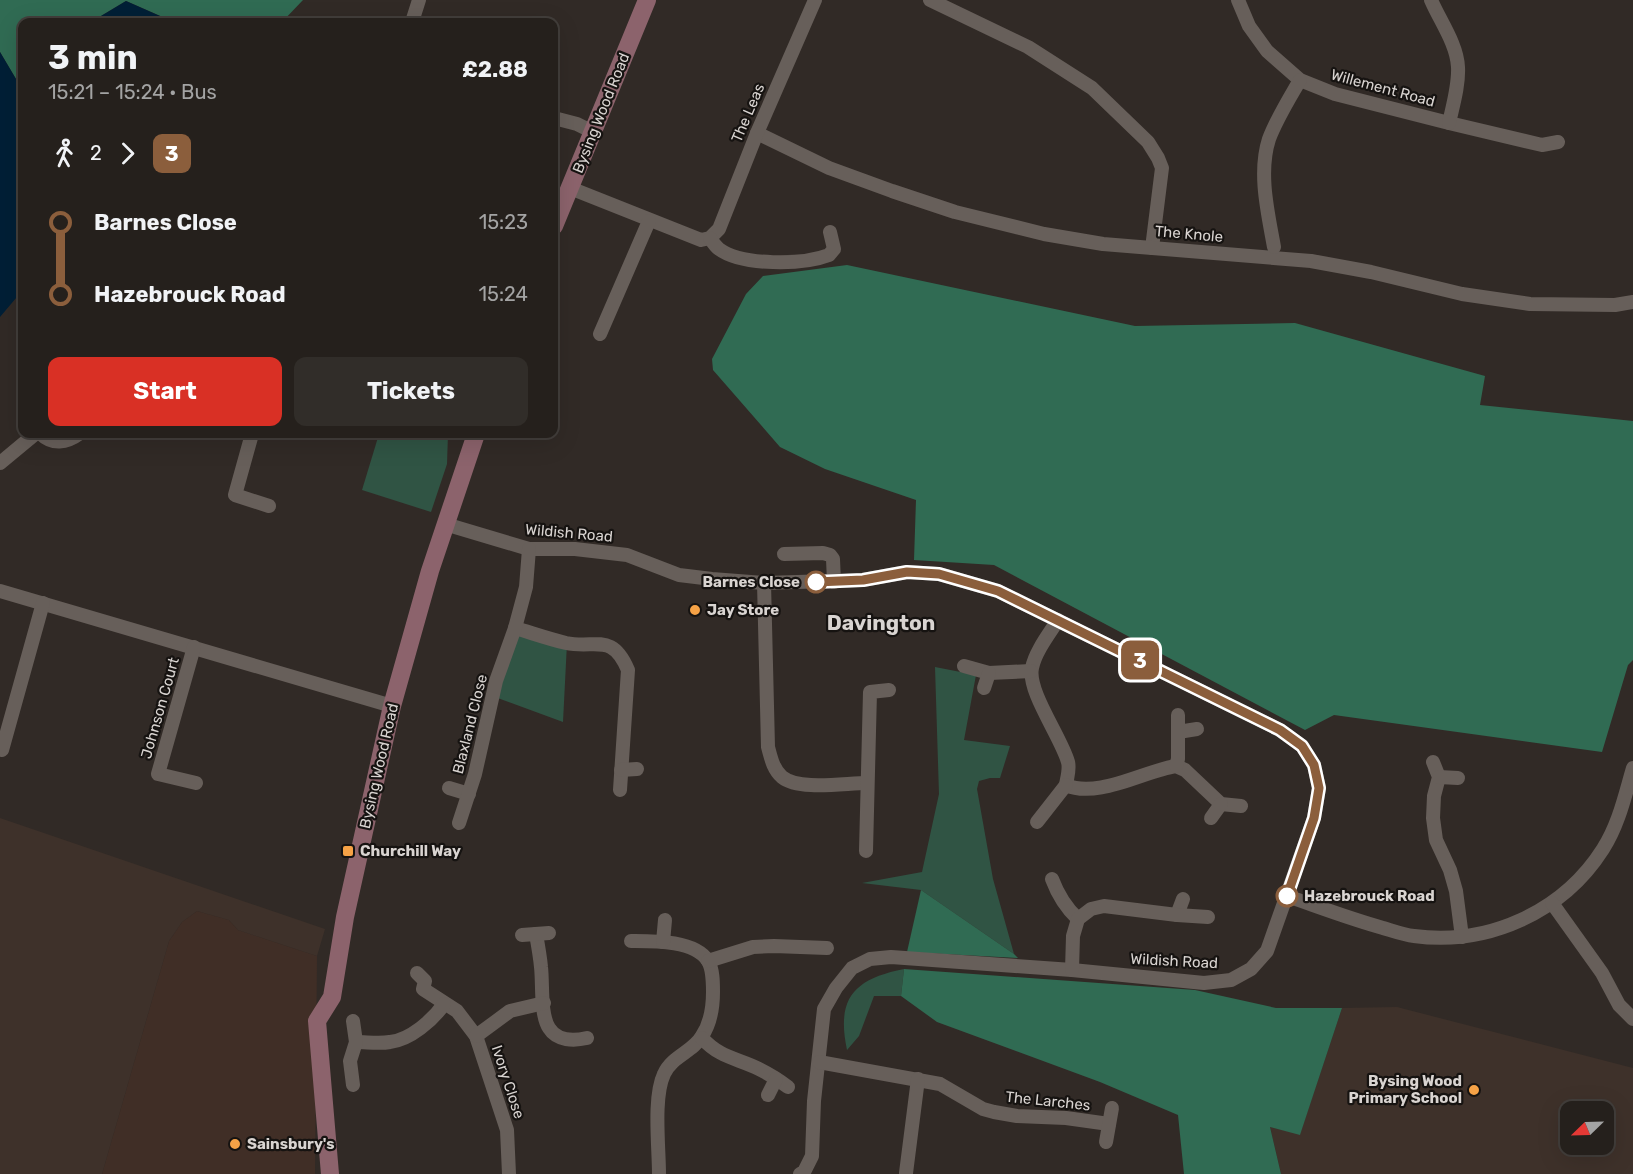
<!DOCTYPE html>
<meta charset="utf-8">
<style>
body{margin:0;font-family:Rubik,sans-serif;background:#312d29;color:#f1f3f6;height:100vh;display:flex;flex-direction:column;font-size:22px;white-space:nowrap}
*{box-sizing:border-box;margin:0}
p{font-size:20px;color:#a3a3a3}
.icon{flex:none;width:33px;height:33px;fill:none;stroke:currentColor;stroke-width:2;stroke-linecap:round;stroke-linejoin:round}
.map{position:relative;flex:1;overflow:hidden}
.sheet{position:absolute;left:18px;top:18px;width:540px;height:420px;display:flex;flex-direction:column;background:#25201c;border-radius:12px;box-shadow:0 6px 24px #0002,0 0 0 2px #423e3b}
.sheet>*{flex:none}
.badge{padding:0 12px;border-radius:9px;font-size:21px;line-height:39px}
.needle{width:39px;rotate:247deg}
.fabs{position:absolute;left:1560px;top:1101px;display:grid;gap:12px}
.fabs a{display:grid;place-items:center;width:54px;height:54px;border-radius:12px;background:#25201c;box-shadow:0 6px 24px #0002,0 0 0 2px #423e3b;font-size:30px}
.map>.badge{position:absolute;translate:-50% -50%;box-shadow:0 0 0 3px #fff}
.legs{display:flex;align-items:center;gap:9px;height:66px;padding:0 30px;font-size:20px}
.legs p{margin-inline-start:auto}
.headline{display:flex;align-items:center;justify-content:space-between;height:102px;padding:0 30px}
h1{font-size:33px;font-weight:700;line-height:45px}
.button{display:flex;gap:12px;margin-top:auto;padding:12px 30px}
.button a{flex:1;height:69px;border-radius:12px;background:#d93025;color:#fff;font-size:24px;font-weight:700;line-height:69px;text-align:center}
.button a+a{background:#312d29;color:#f1f3f6}
ul{padding:0 30px;list-style:none}
li{display:flex;align-items:center;gap:21px;height:72px;font-size:22px}
li i{display:grid;place-items:center;width:9px;height:100%;margin:0 8px;background:currentColor}
li i::after{content:'';width:15px;height:15px;margin:-8px;border:4px solid;border-radius:50%;background:#25201c}
li p{margin-inline-start:auto}
li:first-child i{background:linear-gradient(#0000 50%,currentColor 0)}
li:last-child i{background:linear-gradient(currentColor 50%,#0000 0)}
.map>svg:first-child{display:block}
.commercial{fill:#402e26}
.built{fill:#3e312a;fill-rule:evenodd}
.green{fill:#305444}
.forest{fill:#306b53}
.water{fill:#001f36}
.lines{fill:none;stroke-linecap:round;stroke-linejoin:round}
.street{stroke:#675f5a;stroke-width:14}
.secondary{stroke:#8c636c;stroke-width:18}
.line-1-casing{stroke:#fff;stroke-width:14}
.line-1{stroke:#8b5e3c;stroke-width:9}
.stop-1-dot{fill:#fff;stroke:#8b5e3c;stroke-width:3}
.poi-dot{fill:#f6a246;stroke:#161311;stroke-width:2}
.labels{text-anchor:middle;dominant-baseline:central;stroke-width:4.5;stroke-linejoin:round;paint-order:stroke}
.street-label{font-size:15px;fill:#d9d4d1;stroke:#161311}
.stop-label{font-size:15px;font-weight:bold;fill:#d9d4d1;stroke:#161311;text-anchor:end}
.poi-label{font-size:15px;font-weight:bold;fill:#d9d4d1;stroke:#161311;text-anchor:start}
.district-label{font-size:21px;font-weight:bold;fill:#d9d4d1;stroke:#161311}
</style>
<div class="map">
<svg width="1633" height="1174" viewBox="0 0 1633 1174">
<rect width="100%" height="100%" fill="#312a26"/>
<!-- commercial -->
<path class="commercial" d="M 197,911 L 229,920 L 238,930 L 317,956 L 315,1174 L 102,1174 L 169,941 L 182,922 Z"/>
<!-- built -->
<g class="built">
<path d="M 0,818 L 325,929 L 317,956 L 238,930 L 229,920 L 197,911 L 182,922 L 169,941 L 102,1174 L 0,1174 Z"/>
<path d="M 1397,1007 L 1633,1068 L 1633,1174 L 1281,1174 L 1270,1127 L 1300,1134 L 1342,1008 ZM 1570,1112 L 1604,1112 L 1604,1144 L 1570,1144 Z"/>
</g>
<!-- green -->
<g class="green">
<path d="M 379,434 L 448,434 L 447,464 L 431,512 L 362,490 Z"/>
<path d="M 515,628 L 567,643 L 563,722 L 492,696 Z"/>
<path d="M 935,667 L 976,675 L 964,740 L 1010,746 L 1000,778 L 990,778 L 979,781 L 977,789 L 993,879 L 1014,954 L 921,890 L 862,883 L 922,872 L 939,794 Z"/>
<path d="M 904,969 L 901,996 L 874,996 L 859,1036 L 847,1050 C 836,998 854,979 904,969 Z"/>
</g>
<!-- forest -->
<g class="forest">
<path d="M 0,0 L 303,0 L 282,22 L 174,22 L 126,1 L 91,22 L 22,22 L 22,77 L 16,79 L 0,52 Z"/>
<path d="M 847,265 L 1135,326 L 1295,323 L 1485,376 L 1480,405 L 1633,421 L 1633,660 L 1628,665 L 1602,752 L 1334,715 L 1305,730 L 994,565 L 914,560 L 916,500 L 825,469 L 780,447 L 713,370 L 712,359 L 746,294 L 763,276 Z"/>
<path d="M 921,890 L 1014,954 L 1018,958 L 907,952 Z"/>
<path d="M 904,969 L 1195,990 L 1276,1008 L 1342,1008 L 1300,1135 L 1270,1127 L 1281,1174 L 1184,1174 L 1178,1115 L 1100,1082 L 937,1022 L 901,996 Z"/>
</g>
<!-- water -->
<g class="water">
<path d="M 126,1 L 169,20 L 174,22 L 91,22 Z"/>
<path d="M 0,52 L 16,79 L 22,77 L 22,291 L 0,317 Z"/>
</g>
<g class="lines">
<!-- street -->
<g class="street">
<path d="M 930,0 L 1028,47 L 1092,88 L 1148,142 L 1158,158 L 1162,168 L 1152,248"/>
<path d="M 1238,0 L 1249,26 L 1267,51 L 1300,80 L 1335,94 L 1449,123 L 1542,145 L 1558,142"/>
<path d="M 1431,0 C 1440,21 1457,44 1458,67 C 1459,85 1453,105 1449,123"/>
<path d="M 412,22 L 419,0"/>
<path d="M 554,118 L 577,124 L 593,132"/>
<path d="M 757,133 L 829,168 L 892,191 L 955,212 L 1044,234 L 1103,244 L 1311,261 L 1371,272 L 1462,294 L 1530,304 L 1615,305 L 1633,302"/>
<path d="M 570,188 L 701,240 L 710,238 L 719,229 L 757,133 L 815,0"/>
<path d="M 710,238 C 712,241 715,246 719,249 C 742,266 803,265 829,255 L 834,249 L 830,232"/>
<path d="M 1274,247 C 1268,213 1258,173 1269,139 C 1277,118 1289,99 1300,80"/>
<path d="M 600,334 L 649,221"/>
<path d="M 41,434 C 52,445 67,443 79,434"/>
<path d="M 252,434 L 235,495 L 269,506"/>
<path d="M 0,463 L 35,434"/>
<path d="M 445,524 L 529,549 L 575,549 L 627,555 L 679,575 L 712,579 L 764,583 L 863,580 L 907,572 L 939,574 L 998,591 L 1280,730 L 1302,746 L 1314,765 L 1319,788 L 1314,818 L 1267,951 L 1251,969 L 1231,980 L 1204,983 L 1072,970 L 891,957 L 870,959 L 852,968 L 836,988 L 824,1009 L 814,1101 L 812,1156 L 804,1172 L 800,1174"/>
<path d="M 784,554 L 823,553 L 830,555 L 833,559 L 834,582"/>
<path d="M 764,583 L 768,747 C 771,758 773,769 782,777 C 799,791 845,783 867,783"/>
<path d="M 0,591 L 392,706"/>
<path d="M 1058,620 C 1049,634 1035,652 1032,668 C 1027,691 1061,737 1068,762 C 1070,769 1067,778 1066,785 C 1097,799 1144,771 1176,766 L 1185,770 L 1221,804 L 1241,806"/>
<path d="M 515,628 C 532,633 549,639 566,643 C 596,649 612,632 628,670 L 620,790"/>
<path d="M 194,647 L 158,774 L 196,783"/>
<path d="M 964,666 L 989,673 L 1031,671"/>
<path d="M 984,688 L 989,673"/>
<path d="M 1178,732 L 1197,729"/>
<path d="M 2,750 L 43,603"/>
<path d="M 1433,762 L 1439,777 L 1434,796 L 1433,818 L 1436,840 L 1450,870 L 1456,891 L 1462,937"/>
<path d="M 1176,766 L 1178,759 L 1178,715"/>
<path d="M 621,770 L 637,769"/>
<path d="M 1439,777 L 1458,778"/>
<path d="M 449,788 L 469,794"/>
<path d="M 1211,818 L 1221,804"/>
<path d="M 1037,822 L 1066,785"/>
<path d="M 459,823 L 475,774 L 496,681 L 515,628 L 526,587 L 529,549"/>
<path d="M 866,851 L 870,692 L 889,690"/>
<path d="M 1052,879 C 1058,895 1065,907 1078,919"/>
<path d="M 1287,896 C 1319,907 1350,919 1383,928 C 1393,931 1404,935 1414,936 C 1488,946 1563,912 1603,849 C 1619,824 1625,795 1633,768"/>
<path d="M 1552,903 L 1602,973 L 1619,1005 L 1633,1019"/>
<path d="M 1177,915 L 1183,899"/>
<path d="M 536,934 C 538,945 540,956 541,967 C 543,984 540,1014 549,1028 C 557,1041 574,1041 587,1038"/>
<path d="M 522,935 L 549,933"/>
<path d="M 631,941 C 652,941 695,940 708,961 C 713,969 713,983 713,992 C 713,1006 710,1024 702,1036 C 693,1052 672,1056 664,1074 C 653,1097 659,1147 659,1174"/>
<path d="M 663,942 L 665,920"/>
<path d="M 708,961 L 753,947 L 774,946 L 827,948"/>
<path d="M 1072,970 L 1073,936 L 1078,919 L 1091,909 L 1104,906 L 1177,915 L 1208,917"/>
<path d="M 417,973 L 425,981 L 423,989 L 457,1011 L 476,1036 L 507,1130 L 509,1174"/>
<path d="M 476,1036 L 510,1011 L 544,1003"/>
<path d="M 702,1038 C 720,1058 737,1058 759,1069 C 769,1074 779,1080 788,1087"/>
<path d="M 356,1042 C 367,1042 379,1044 390,1042 C 410,1040 433,1020 444,1004"/>
<path d="M 819,1062 L 940,1084 L 983,1109 L 994,1112 L 1017,1116 L 1066,1118 L 1109,1124"/>
<path d="M 353,1085 L 350,1061 L 356,1042 L 353,1021"/>
<path d="M 768,1095 L 776,1079"/>
<path d="M 1106,1142 L 1112,1108"/>
<path d="M 906,1173 L 918,1079"/>
</g>
<!-- secondary -->
<g class="secondary">
<path d="M 554,226 L 647,0"/>
<path d="M 330,1174 L 317,1021 L 332,997 L 345,917 L 392,706 L 430,571 L 476,434"/>
</g>
</g>
<g class="lines">
<defs>
<path id="line-1" d="M 816,582 L 863,580 L 907,572 L 939,574 L 998,591 L 1280,730 L 1302,746 L 1314,765 L 1319,788 L 1314,818 L 1287,896"/>
</defs>
<!-- line-1 casing -->
<use href="#line-1" class="line-1-casing"/>
<!-- line-1 -->
<use href="#line-1" class="line-1"/>
</g>
<!-- markers -->
<g class="stop-1-dot">
<circle cx="816" cy="582" r="10"/>
<circle cx="1287" cy="896" r="10"/>
</g>
<g class="poi-dot">
<circle cx="695" cy="610" r="6"/>
<rect x="342" y="845" width="12" height="12" rx="3"/>
<circle cx="1474" cy="1090" r="6"/>
<circle cx="235" cy="1144" r="6"/>
</g>
<g class="labels">
<!-- street labels -->
<g class="street-label">
<text transform="translate(1383 88) rotate(15)">Willement Road</text>
<text transform="translate(601 113) rotate(-68)">Bysing Wood Road</text>
<text transform="translate(748 113) rotate(-67)">The Leas</text>
<text transform="translate(1189 234) rotate(5)">The Knole</text>
<text transform="translate(569 533) rotate(5)">Wildish Road</text>
<text transform="translate(160 708) rotate(-74)">Johnson Court</text>
<text transform="translate(470 724) rotate(-76)">Blaxland Close</text>
<text transform="translate(379 766) rotate(-77)">Bysing Wood Road</text>
<text transform="translate(1174 961) rotate(3)">Wildish Road</text>
<text transform="translate(508 1082) rotate(72)">Ivory Close</text>
<text transform="translate(1048 1101) rotate(6)">The Larches</text>
</g>
<!-- stop labels -->
<g class="stop-label">
<text x="800" y="582">Barnes Close</text>
<text x="1304" y="896" text-anchor="start">Hazebrouck Road</text>
</g>
<!-- poi labels -->
<g class="poi-label">
<text x="707" y="610">Jay Store</text>
<text x="360" y="851">Churchill Way</text>
<text x="1462" y="1081" text-anchor="end">Bysing Wood<tspan x="1462" dy="17">Primary School</tspan></text>
<text x="247" y="1144">Sainsbury's</text>
</g>
<!-- district labels -->
<g class="district-label">
<text x="881" y="622">Davington</text>
</g>
</g>
</svg>
<div class="fabs">
<a><svg class="needle" viewBox="-14 -14 28 28"><path d="M0-13l5 13h-10z" fill="#e53935"/><path d="M0 13l5-13h-10z" fill="#a3a3a3"/></svg></a>
</div>
<b class="badge" style="left:1140px;top:660px;background:#8b5e3c;color:#fff">3</b>
<section class="sheet">
<div class="headline"><div><h1>3 min</h1><p>15:21 – 15:24 · Bus</p></div><b>£2.88</b></div>
<div class="legs"><svg class="icon" aria-label="walk" viewBox="0 0 24 24"><circle cx="13" cy="4" r="2"/><path d="M13 8l-2 6 4 7M11 14l-3 7M7 12l3-4h3l4 4"/></svg>2<svg class="icon" aria-label="forward" viewBox="0 0 24 24"><path d="M9 5l7 7-7 7"/></svg><b class="badge" style="background:#8b5e3c;color:#fff">3</b></div>
<ul>
<li><i style="color:#8b5e3c"></i><b>Barnes Close</b><p>15:23</p></li>
<li><i style="color:#8b5e3c"></i><b>Hazebrouck Road</b><p>15:24</p></li>
</ul>
<div class="button"><a>Start</a><a>Tickets</a></div>
</section>
</div>
